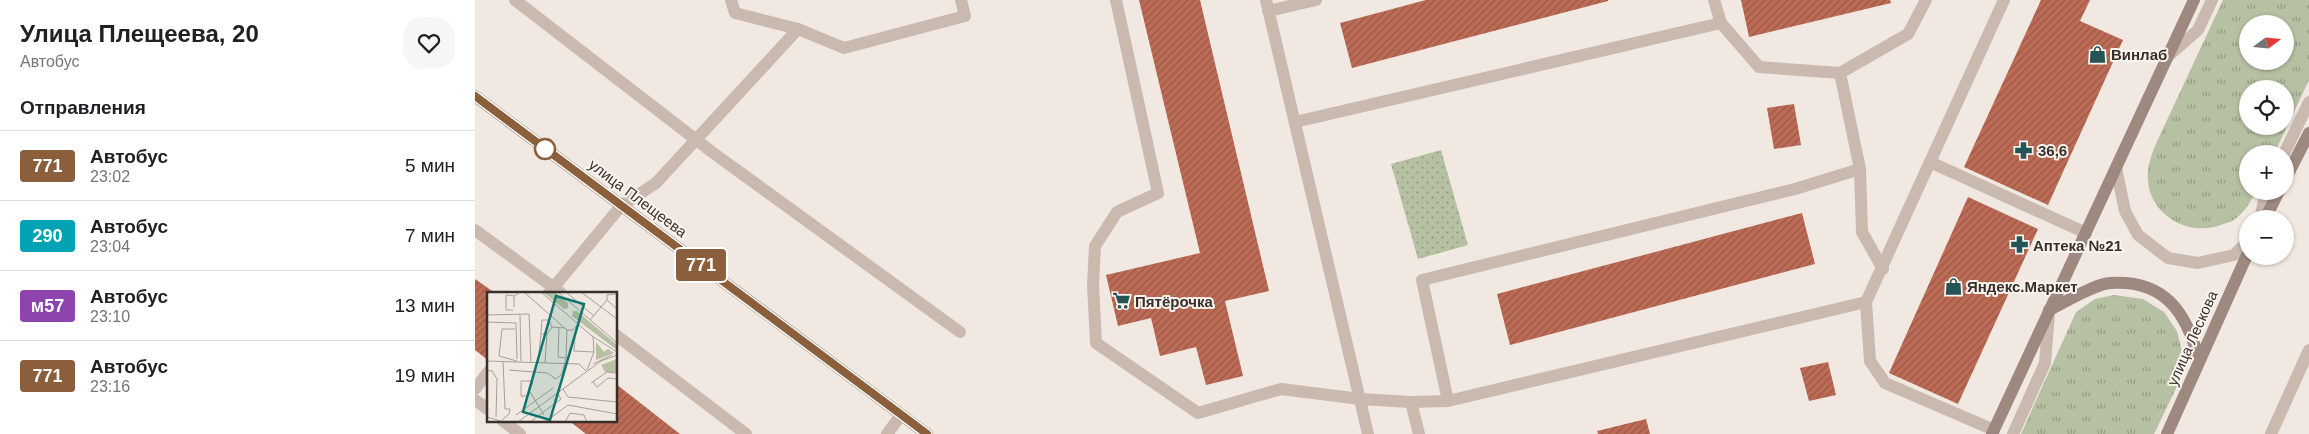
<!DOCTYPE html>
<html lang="ru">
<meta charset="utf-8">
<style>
body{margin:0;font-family:Arial,sans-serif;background:#f6f6f6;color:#202124;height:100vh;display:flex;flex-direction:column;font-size:19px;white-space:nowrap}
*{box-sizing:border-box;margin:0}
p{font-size:16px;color:#757577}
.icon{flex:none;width:28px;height:28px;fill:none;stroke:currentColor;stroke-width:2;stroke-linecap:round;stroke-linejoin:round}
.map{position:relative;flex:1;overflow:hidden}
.sheet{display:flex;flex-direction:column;background:#fff;width:475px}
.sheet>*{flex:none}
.badge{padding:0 10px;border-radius:4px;font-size:18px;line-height:32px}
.needle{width:32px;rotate:74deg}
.controls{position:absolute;left:1764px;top:15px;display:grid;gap:10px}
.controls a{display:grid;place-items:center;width:55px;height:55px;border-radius:50%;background:#fff;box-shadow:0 1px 4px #0004;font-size:25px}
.map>.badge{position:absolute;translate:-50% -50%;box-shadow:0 0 0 2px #fff}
h2{padding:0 20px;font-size:19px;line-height:45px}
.round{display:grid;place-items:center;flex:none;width:52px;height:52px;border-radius:20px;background:#f6f6f6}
.overview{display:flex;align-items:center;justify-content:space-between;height:85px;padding:0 20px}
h1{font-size:24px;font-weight:700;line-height:38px}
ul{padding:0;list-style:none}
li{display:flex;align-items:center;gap:15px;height:70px;padding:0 20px;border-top:1px solid #e0e0e0}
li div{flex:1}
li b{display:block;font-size:19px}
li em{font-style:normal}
li .badge{min-width:55px;font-weight:700;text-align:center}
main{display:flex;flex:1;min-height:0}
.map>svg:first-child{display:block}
.grass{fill:url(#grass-tufts);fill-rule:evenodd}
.park{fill:url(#park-dots)}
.building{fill:url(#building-hatch)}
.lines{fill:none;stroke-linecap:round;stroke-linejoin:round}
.service{stroke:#c9b9ae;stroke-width:12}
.minor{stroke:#c9b9ae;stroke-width:12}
.secondary{stroke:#9d897f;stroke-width:12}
.line-casing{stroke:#fff;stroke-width:11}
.line{stroke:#8b5e3c;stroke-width:8}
.stop-dot{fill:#fff;stroke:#8b5e3c;stroke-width:2.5}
.labels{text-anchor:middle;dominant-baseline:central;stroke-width:4;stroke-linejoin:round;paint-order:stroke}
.poi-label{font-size:15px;font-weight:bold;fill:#382f2b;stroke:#f9f3ed;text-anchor:start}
.street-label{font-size:15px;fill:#382f2b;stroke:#f9f3ed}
.inset-road{fill:none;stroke:#a79f98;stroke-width:1}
.view{fill:#0f766e;fill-opacity:0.15;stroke:#0f766e;stroke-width:2.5}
.inset-edge{fill:none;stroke:#382f2b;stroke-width:2.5}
</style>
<main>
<section class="sheet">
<div class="overview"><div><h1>Улица Плещеева, 20</h1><p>Автобус</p></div><a class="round"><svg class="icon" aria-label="heart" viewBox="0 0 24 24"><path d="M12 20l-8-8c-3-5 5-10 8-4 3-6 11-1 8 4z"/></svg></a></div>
<h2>Отправления</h2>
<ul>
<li><span class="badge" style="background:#8b5e3c;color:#fff">771</span><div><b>Автобус</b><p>23:02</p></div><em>5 мин</em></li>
<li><span class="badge" style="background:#00a3b4;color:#fff">290</span><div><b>Автобус</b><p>23:04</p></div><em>7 мин</em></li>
<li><span class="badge" style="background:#8e44ad;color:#fff">м57</span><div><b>Автобус</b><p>23:10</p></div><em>13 мин</em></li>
<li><span class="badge" style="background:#8b5e3c;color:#fff">771</span><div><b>Автобус</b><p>23:16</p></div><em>19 мин</em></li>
</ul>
</section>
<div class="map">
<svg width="1834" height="434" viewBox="0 0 1834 434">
<defs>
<pattern id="grass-tufts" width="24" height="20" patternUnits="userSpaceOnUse" patternTransform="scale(1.25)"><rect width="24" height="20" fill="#b6c0a2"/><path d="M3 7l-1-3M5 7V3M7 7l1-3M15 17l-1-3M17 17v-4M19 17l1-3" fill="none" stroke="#959c84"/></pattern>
<pattern id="park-dots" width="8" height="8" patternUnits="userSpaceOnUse" patternTransform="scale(1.25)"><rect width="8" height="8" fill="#b6c0a2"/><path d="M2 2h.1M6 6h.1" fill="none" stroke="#959c84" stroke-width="1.8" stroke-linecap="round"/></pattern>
<pattern id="building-hatch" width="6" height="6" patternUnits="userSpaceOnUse" patternTransform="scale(1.25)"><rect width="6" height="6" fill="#bc6b55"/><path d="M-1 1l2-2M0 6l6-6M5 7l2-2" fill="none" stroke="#9a5847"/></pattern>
</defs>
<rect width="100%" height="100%" fill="#f1e9e1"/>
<!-- grass -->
<g class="grass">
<path d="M 1748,0 L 1834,0 L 1834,80 L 1799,154 L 1772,154 L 1772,191 L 1781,191 C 1776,201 1770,212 1760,219 C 1757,222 1750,223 1746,225 C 1710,238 1669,211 1673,171 C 1673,164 1677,155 1679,148 ZM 1772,24 L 1810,24 L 1810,61 L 1772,61 ZM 1772,89 L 1810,89 L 1810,126 L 1772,126 Z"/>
<path d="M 1639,295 L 1668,299 L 1689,312 L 1702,331 L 1711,368 L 1679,434 L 1546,434 L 1601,312 L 1620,299 Z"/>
</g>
<!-- park -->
<path class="park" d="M 966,150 L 993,245 L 943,259 L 916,164 Z"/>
<!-- building -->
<g class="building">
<path d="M 664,0 L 725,0 L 794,291 L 750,301 L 768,376 L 731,385 L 721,347 L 685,356 L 676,318 L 643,326 L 631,275 L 725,253 Z"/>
<path d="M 951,0 L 1133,0 L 1133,1 L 877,68 L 865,23 Z"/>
<path d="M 1266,0 L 1415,0 L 1416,3 L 1274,37 Z"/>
<path d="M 1566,0 L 1615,0 L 1605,21 L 1648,40 L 1573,205 L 1489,167 Z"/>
<path d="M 1319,104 L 1326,145 L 1299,149 L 1292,108 Z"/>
<path d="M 1493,197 L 1563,229 L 1483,404 L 1414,373 Z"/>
<path d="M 1327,213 L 1340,264 L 1035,345 L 1022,294 Z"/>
<path d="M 0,279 L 20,293 L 14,293 L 14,361 L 0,350 Z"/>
<path d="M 1353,362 L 1361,395 L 1334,401 L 1325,368 Z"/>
<path d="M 141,384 L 205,434 L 111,434 L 93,420 L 141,420 Z"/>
<path d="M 1171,419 L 1175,434 L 1123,434 L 1122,431 Z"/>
</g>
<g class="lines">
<!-- service -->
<g class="service">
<path d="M 40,0 L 237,152 L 485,332"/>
<path d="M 256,0 L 260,13 L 323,29 L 369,48 L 490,16 L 486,0"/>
<path d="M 641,0 L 683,193 L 642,212 L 620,246 L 618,285 L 621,343 L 723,413 L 806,389 L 885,399 L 936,402 L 973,401 L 1391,302"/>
<path d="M 791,0 L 893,434"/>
<path d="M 1239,0 L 1246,23"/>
<path d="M 793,11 L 841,0"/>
<path d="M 1692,57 L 1723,30 L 1737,0"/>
<path d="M 1365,73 L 1433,34 L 1451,0"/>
<path d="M 820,122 L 1246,23 L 1284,67 L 1365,73 L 1385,169 L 1387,232 L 1408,269"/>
<path d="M 1809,154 L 1834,102"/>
<path d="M 1455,162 L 1611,233"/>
<path d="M 1785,219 L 1791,191"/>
<path d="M 0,230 L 86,293"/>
<path d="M 74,293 L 146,206 L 181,183 L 323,29"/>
<path d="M 141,335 L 271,434"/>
<path d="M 0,389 L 14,371"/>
<path d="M 0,400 L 14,410"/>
<path d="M 973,401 L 947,280 L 1320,189 L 1385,169"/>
<path d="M 936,402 L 944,434"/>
<path d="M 27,420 L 45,434"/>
<path d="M 1519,430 L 1410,383 L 1395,361 L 1391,302 L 1529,0"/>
<path d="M 412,434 L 426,415"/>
<path d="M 1538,434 L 1570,363 L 1574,313"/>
<path d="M 1796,434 L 1834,350"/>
</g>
<!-- minor -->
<path class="minor" d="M 1641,168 L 1650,211 L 1663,235 L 1693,258 L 1723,263 L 1759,255 L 1772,242"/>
<!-- secondary -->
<g class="secondary">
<path d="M 0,96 L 452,434"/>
<path d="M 1810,180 L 1834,133"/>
<path d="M 1790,219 L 1804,191"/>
<path d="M 1574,310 C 1591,302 1617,285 1635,283 C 1689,279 1712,312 1724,361"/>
<path d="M 1517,434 L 1719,0"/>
<path d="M 1692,434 L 1772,255"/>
</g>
</g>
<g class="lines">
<defs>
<path id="line" d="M 0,96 L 452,434"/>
</defs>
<!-- line casing -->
<use href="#line" class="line-casing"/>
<!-- line -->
<use href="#line" class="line"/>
</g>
<!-- icons -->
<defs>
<symbol id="shop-bare" viewBox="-9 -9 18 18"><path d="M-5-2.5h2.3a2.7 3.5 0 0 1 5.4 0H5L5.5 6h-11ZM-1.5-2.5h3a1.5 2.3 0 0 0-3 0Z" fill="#245456" stroke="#f9f3ed" stroke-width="2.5" paint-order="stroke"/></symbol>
<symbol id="pharmacy-bare" viewBox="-9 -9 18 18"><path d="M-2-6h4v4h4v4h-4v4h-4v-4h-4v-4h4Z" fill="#245456" stroke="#f9f3ed" stroke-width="2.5" paint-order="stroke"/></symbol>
<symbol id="supermarket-bare" viewBox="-9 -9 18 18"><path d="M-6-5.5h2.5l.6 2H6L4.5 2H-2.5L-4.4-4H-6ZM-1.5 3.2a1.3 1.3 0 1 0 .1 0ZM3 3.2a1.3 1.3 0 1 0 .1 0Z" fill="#245456" stroke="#f9f3ed" stroke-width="2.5" paint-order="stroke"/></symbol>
</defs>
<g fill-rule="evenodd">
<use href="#shop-bare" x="1610" y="42" width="25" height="25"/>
<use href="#pharmacy-bare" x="1536" y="138" width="25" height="25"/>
<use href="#pharmacy-bare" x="1532" y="232" width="25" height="25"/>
<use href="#shop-bare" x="1466" y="274" width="25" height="25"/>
<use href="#supermarket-bare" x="634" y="288" width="25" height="25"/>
</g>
<!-- markers -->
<circle class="stop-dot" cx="70" cy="149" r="10"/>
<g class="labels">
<!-- poi labels -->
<g class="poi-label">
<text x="1636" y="54">Винлаб</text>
<text x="1563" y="150">36,6</text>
<text x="1558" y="245">Аптека №21</text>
<text x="1492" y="286">Яндекс.Маркет</text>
<text x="660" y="301">Пятёрочка</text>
</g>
<!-- street labels -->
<g class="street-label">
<text transform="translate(163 198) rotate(37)">улица Плещеева</text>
<text transform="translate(1717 338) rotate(-66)">улица Лескова</text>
</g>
</g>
<!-- overview -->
<g transform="translate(12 292)">
<rect width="130" height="130" fill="#f1e9e1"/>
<path d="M 56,0 L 68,0 L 81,11 L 81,16 L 77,17 ZM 86,19 L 90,19 L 130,53 L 130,58 L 85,24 ZM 109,50 L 117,60 L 121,57 L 127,61 L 109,68 ZM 130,67 L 130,80 L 118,80 L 114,73 Z" fill="#b6c0a2"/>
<path class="inset-road" d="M 37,0 L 80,38 L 86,38 L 91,32M 54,0 L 105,44 L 130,60M 71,0 L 130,51M 79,0 L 107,24M 94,0 L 114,15 L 103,28M 120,8 L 120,3 L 130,2M 27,15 L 27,5 L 32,0M 130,17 L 120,8 L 114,15 L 130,27M 26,18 L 19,18 L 19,3 L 28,4M 0,23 L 42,22 L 44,70M 33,23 L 34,69M 0,30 L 29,31M 29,31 L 30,67M 72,36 L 71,65 L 79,66M 28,37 L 15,37 L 12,64 L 30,69M 60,42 L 54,42 L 55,28 L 62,28 L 65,35M 88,45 L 87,59 L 107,60M 0,69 L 92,72 L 99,79M 51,70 L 54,42M 58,71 L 60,42 L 65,35 L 78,36M 106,72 L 125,63M 0,78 L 5,79 L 10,87 L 9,125M 22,78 L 60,81 L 69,87 L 75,82 L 79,66 L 80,38M 100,78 L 107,60 L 106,45M 34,89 L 46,89 L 41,104 L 34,104 ZM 106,90 L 110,95 L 121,86 L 130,87M 104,91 L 120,80 L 130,81M 76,97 L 81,105 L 130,110M 43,100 L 57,123M 29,123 L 66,96M 0,125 L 17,130M 15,128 L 22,122 L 23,117 L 18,117 L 16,69M 31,130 L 114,69 L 130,63M 43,130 L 74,107 L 70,101M 58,130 L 81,113 L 130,122M 78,130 L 83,121 L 97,123 L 100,130"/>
<path class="view" d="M 69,4 L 97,12 L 63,128 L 36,120 Z"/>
<rect width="130" height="130" class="inset-edge"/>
</g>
</svg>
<div class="controls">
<a><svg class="needle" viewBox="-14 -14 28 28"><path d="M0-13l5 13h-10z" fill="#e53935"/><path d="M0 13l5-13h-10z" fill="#757577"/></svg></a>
<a><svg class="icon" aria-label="locate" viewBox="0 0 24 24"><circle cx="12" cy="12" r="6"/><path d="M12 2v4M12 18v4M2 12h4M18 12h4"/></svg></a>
<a>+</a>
<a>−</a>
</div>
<b class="badge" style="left:226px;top:265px;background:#8b5e3c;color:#fff">771</b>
</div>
</main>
